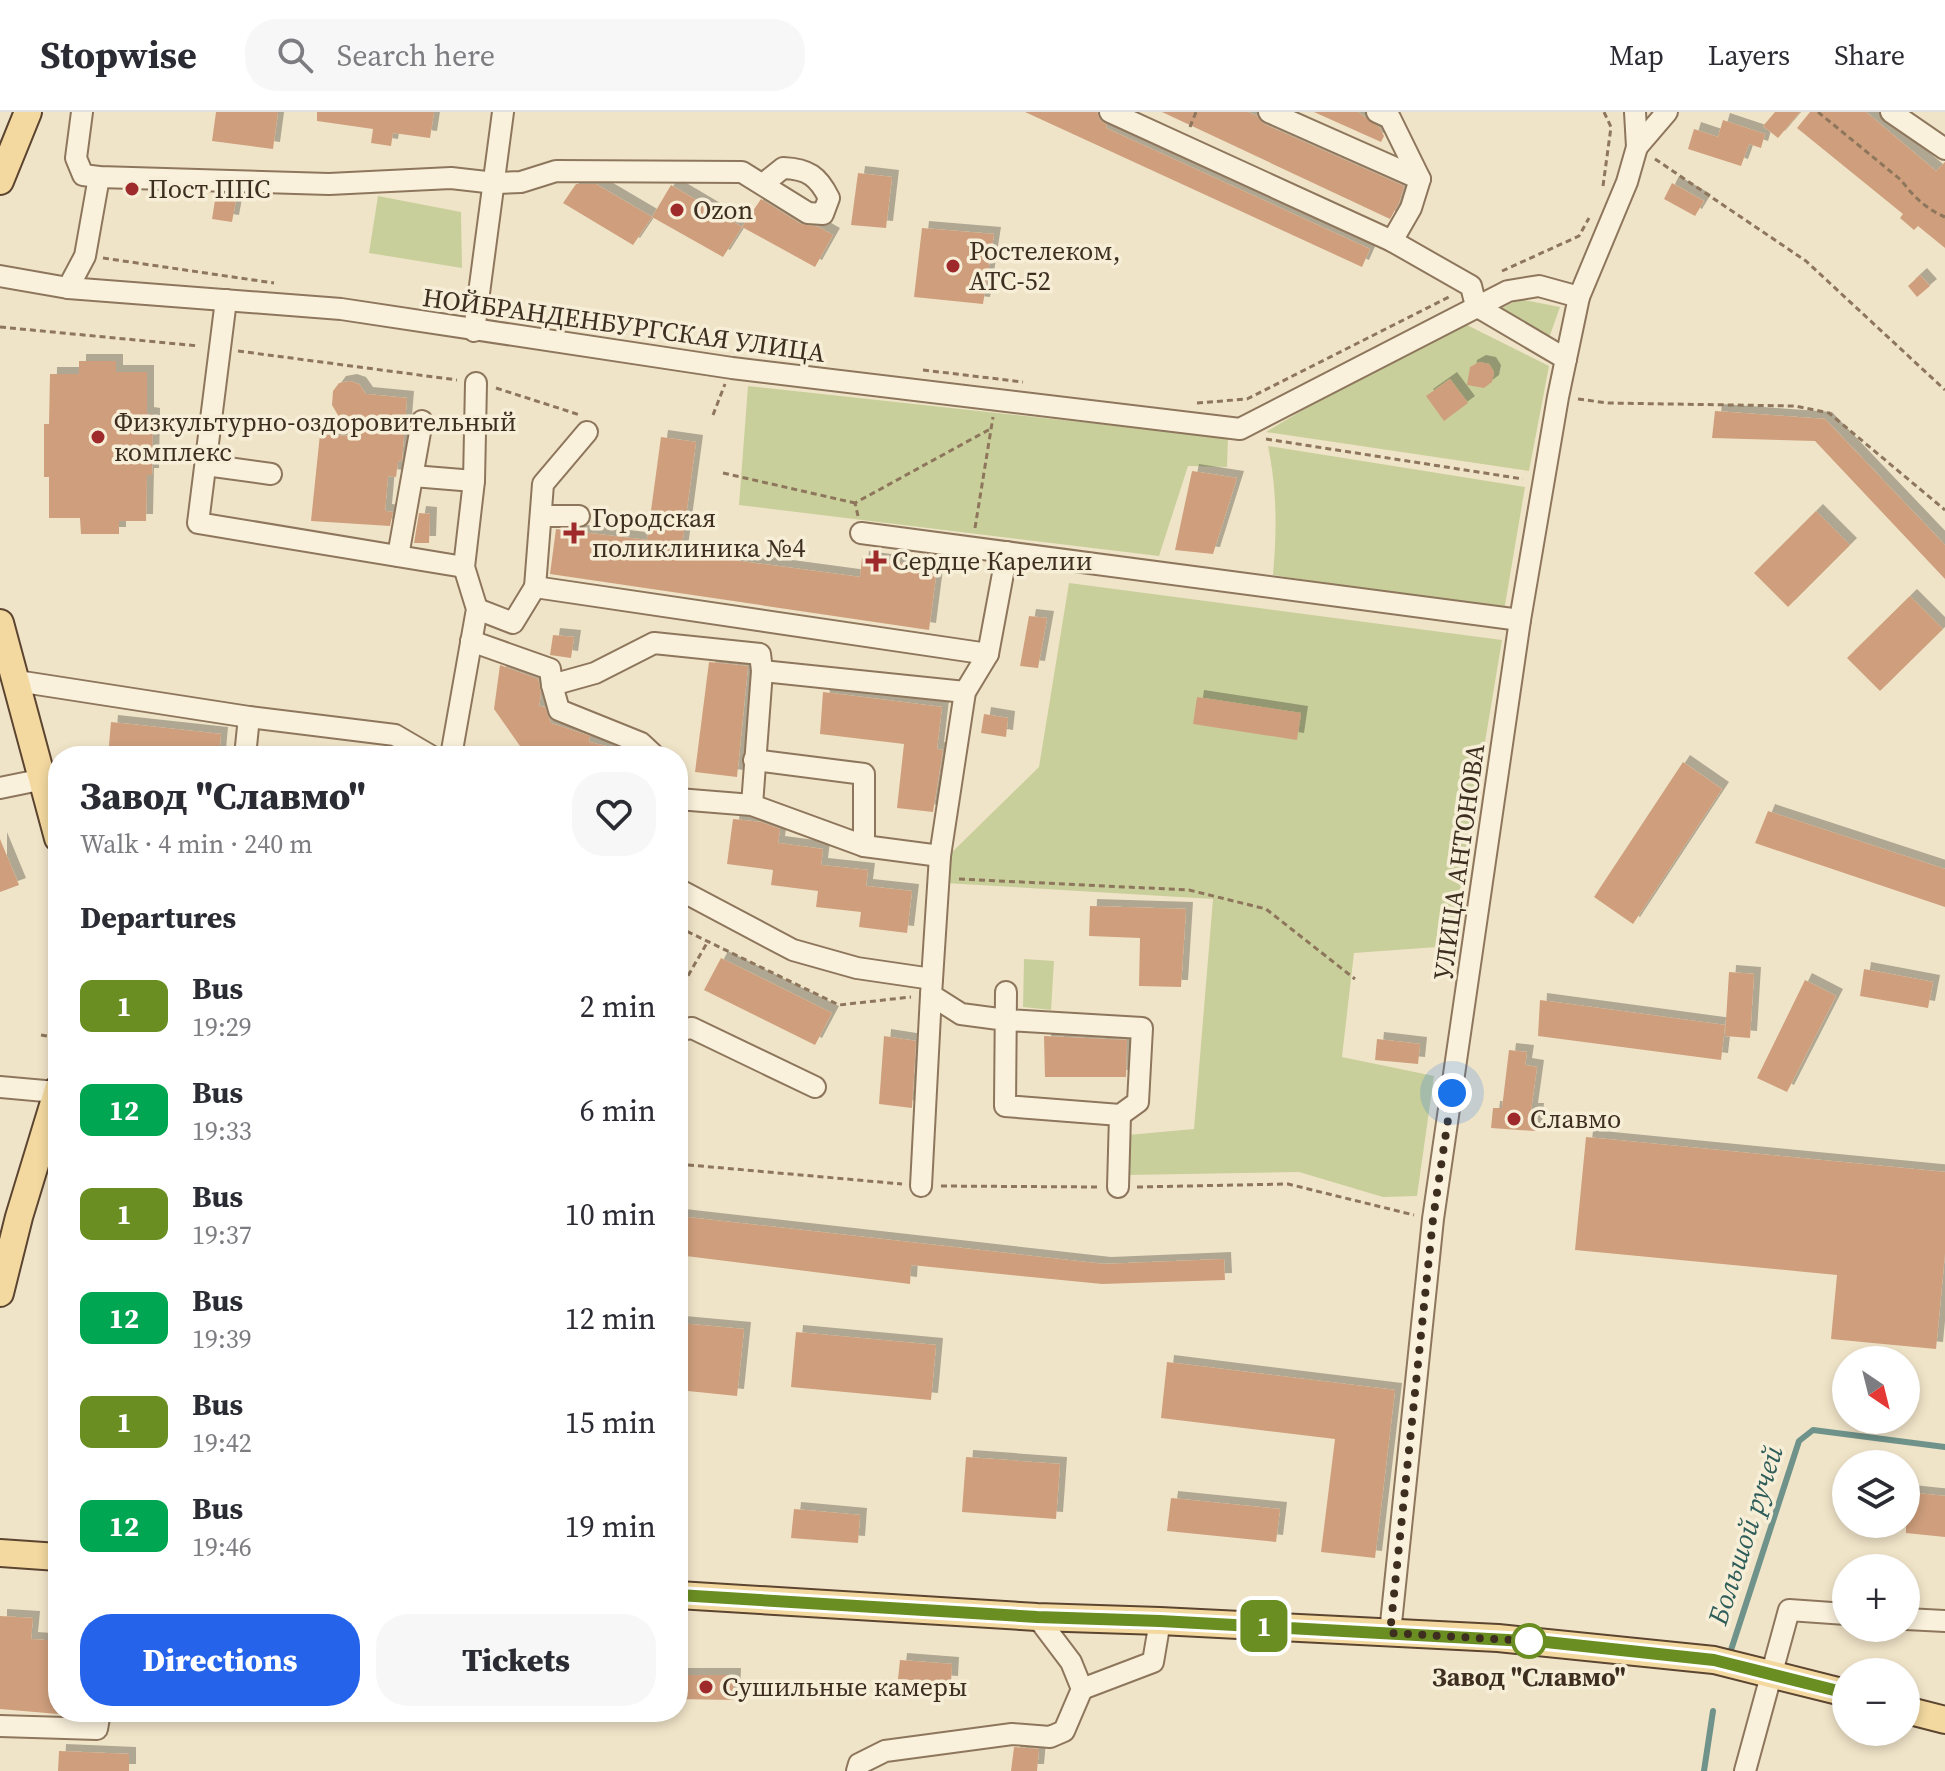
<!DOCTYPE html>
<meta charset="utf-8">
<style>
body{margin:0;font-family:"Source Serif 4",serif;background:#f7f7f7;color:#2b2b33;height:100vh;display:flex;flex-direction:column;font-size:30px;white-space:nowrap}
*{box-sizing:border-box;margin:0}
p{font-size:26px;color:#7c7c81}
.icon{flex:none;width:44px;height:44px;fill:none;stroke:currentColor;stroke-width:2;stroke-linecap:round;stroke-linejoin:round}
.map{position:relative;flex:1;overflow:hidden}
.panel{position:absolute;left:48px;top:634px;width:640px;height:976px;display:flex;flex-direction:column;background:#fff;border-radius:32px;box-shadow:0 4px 12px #0003}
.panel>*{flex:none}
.badge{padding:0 16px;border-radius:12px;font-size:28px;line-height:52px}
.needle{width:52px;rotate:145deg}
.controls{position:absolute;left:1832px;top:1234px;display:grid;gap:16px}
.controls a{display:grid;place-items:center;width:88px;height:88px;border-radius:50%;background:#fff;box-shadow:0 4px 12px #0003;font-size:40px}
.you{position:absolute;width:40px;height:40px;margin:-20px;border:6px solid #fff;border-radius:50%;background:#1a73e8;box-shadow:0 0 0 12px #1a73e833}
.map>.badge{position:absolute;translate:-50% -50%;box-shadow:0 0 0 4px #fff}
h2{padding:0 32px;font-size:30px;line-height:72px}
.round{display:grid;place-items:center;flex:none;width:84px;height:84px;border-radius:32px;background:#f7f7f7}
.overview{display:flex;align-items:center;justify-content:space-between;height:136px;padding:0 32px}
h1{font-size:38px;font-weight:800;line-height:60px}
.primary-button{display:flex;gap:16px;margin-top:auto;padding:16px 32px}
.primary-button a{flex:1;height:92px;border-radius:32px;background:#2563eb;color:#fff;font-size:32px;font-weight:800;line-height:92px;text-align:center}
.primary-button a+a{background:#f7f7f7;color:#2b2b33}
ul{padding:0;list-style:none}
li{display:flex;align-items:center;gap:24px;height:104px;padding:0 32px}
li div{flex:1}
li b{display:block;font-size:30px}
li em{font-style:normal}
li .badge{min-width:88px;font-weight:700;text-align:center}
header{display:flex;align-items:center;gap:48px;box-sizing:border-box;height:112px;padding:0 40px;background:#fff;border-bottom:2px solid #e1e1e2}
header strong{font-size:38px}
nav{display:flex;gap:44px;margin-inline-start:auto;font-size:28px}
.search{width:560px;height:72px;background:#f7f7f7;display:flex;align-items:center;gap:20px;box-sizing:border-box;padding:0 28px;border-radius:32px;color:#7c7c81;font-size:30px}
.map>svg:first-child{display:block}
.green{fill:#c9cf9b}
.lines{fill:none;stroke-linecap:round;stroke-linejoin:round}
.stream{stroke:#6f938a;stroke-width:6}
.building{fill:#cf9f7d;filter:url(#shadow)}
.minor-casing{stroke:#8d765c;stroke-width:24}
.major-casing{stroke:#5b4430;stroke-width:30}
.path{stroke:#8d765c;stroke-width:3;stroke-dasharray:6 4;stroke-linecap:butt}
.minor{stroke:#faf1dc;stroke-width:20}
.major{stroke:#f3d9a0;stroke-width:26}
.line-casing{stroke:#fff;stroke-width:18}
.line{stroke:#6b8e23;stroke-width:12}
.walk{stroke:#3d2e20;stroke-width:8;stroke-dasharray:0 14.4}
.poi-dot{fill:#9e2a2b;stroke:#f7eed8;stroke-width:3}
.stop-dot{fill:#fff;stroke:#6b8e23;stroke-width:4}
.labels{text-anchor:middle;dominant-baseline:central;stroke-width:7;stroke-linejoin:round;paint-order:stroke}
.poi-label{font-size:26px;fill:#3d2e20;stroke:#f7eed8;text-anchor:start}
.street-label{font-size:26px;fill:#3d2e20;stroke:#f7eed8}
.stop-label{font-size:26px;font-weight:bold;fill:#3d2e20;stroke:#f7eed8}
.water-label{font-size:28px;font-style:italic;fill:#2f5d5a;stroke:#f7eed8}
</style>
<header>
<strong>Stopwise</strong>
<div class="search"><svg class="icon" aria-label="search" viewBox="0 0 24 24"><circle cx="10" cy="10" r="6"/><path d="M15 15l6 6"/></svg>Search here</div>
<nav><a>Map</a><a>Layers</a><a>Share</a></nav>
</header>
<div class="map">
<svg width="1945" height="1659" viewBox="0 0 1945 1659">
<defs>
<filter id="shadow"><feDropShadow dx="7" dy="-7" stdDeviation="0" flood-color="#0004"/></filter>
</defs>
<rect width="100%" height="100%" fill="#f0e4c8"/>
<!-- green -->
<g class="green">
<path d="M 378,84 L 461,100 L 462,156 L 369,141 Z"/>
<path d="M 1519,187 L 1560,195 L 1548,229 L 1502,196 Z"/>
<path d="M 1461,210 L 1549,254 L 1529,359 L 1266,320 L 1345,273 Z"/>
<path d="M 748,274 L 1228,326 L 1227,355 L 1188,354 L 1159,444 L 739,393 Z"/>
<path d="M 1268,334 L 1525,375 L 1504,499 L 1273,463 C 1277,418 1277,378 1268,334 Z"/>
<path d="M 1069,471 L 1502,528 L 1451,834 L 1354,841 L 1342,945 L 1434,964 L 1417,1084 L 1383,1085 L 1299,1060 L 1128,1063 L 1128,1023 L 1194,1017 L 1213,787 L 945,771 L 945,747 L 1039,655 Z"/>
<path d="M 1024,847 L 1054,849 L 1051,898 L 1023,895 Z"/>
</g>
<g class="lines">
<!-- stream -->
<g class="stream">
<path d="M 1731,1538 L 1799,1329 L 1813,1318 L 1945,1335"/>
<path d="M 1704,1659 L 1713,1599"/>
</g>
</g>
<!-- building -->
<g class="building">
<path d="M 216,0 L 278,0 L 273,37 L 212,29 Z"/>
<path d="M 317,0 L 434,0 L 430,26 L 393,21 L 391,34 L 371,31 L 373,17 L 317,9 Z"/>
<path d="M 1025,0 L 1097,0 L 1100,8 L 1107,13 L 1106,16 L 1370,137 L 1362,155 Z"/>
<path d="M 1162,0 L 1248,0 L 1257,4 L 1264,12 L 1404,74 L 1399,91 L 1390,107 Z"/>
<path d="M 1314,0 L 1358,0 L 1380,16 L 1384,24 L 1381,30 Z"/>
<path d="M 1775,0 L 1800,0 L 1778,26 L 1763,14 Z"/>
<path d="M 1810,0 L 1866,0 L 1936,59 L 1945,50 L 1945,136 L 1918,114 L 1914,118 L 1900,106 L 1903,102 L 1797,16 Z"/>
<path d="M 1723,8 L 1765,22 L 1761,36 L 1749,32 L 1741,54 L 1688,37 L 1694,17 L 1718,25 Z"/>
<path d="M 858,61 L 892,65 L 886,116 L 851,113 Z"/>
<path d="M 1672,71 L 1704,89 L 1695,104 L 1664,87 Z"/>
<path d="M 576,72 L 596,72 L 652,105 L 633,133 L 563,91 Z"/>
<path d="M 671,73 L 742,115 L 723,145 L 652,105 Z"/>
<path d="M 216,82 L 237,82 L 232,110 L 212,107 Z"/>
<path d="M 761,87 L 801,112 L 819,115 L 833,123 L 815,155 L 742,115 Z"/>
<path d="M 922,116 L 994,122 L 983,192 L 914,185 Z"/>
<path d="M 1920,163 L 1930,174 L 1917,185 L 1908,174 Z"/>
<path d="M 79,249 L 116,249 L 116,260 L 147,260 L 147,302 L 153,303 L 152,363 L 147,363 L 146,409 L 119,409 L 119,422 L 81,422 L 80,406 L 49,406 L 49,365 L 44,365 L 44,312 L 49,312 L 50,262 L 79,262 Z"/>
<path d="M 1479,250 L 1489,252 L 1494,260 L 1492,270 L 1484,276 L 1467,273 L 1470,255 Z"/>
<path d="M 1450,267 L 1468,291 L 1444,309 L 1426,284 Z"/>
<path d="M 350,269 L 359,272 L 366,282 L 407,286 L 402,348 L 398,350 L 396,365 L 388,364 L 385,399 L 393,400 L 390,414 L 311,409 L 320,322 L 350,324 L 332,293 L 333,279 L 339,271 Z"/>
<path d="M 1715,299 L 1825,307 L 1945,433 L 1945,467 L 1815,329 L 1712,326 Z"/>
<path d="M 661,325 L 696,330 L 681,441 L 860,465 L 862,446 L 937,456 L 929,518 L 550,462 L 556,417 L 647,428 Z"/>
<path d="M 1192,359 L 1237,366 L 1213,442 L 1175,438 Z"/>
<path d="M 1816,399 L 1850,433 L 1788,495 L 1754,461 Z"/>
<path d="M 419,401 L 430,402 L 429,431 L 414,431 Z"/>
<path d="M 1910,484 L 1943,517 L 1880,579 L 1847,546 Z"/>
<path d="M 1029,504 L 1047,506 L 1038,556 L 1020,554 Z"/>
<path d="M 553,523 L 574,525 L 571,546 L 550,543 Z"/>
<path d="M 709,550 L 748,554 L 737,665 L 695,660 Z"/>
<path d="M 500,553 L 538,567 L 541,581 L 539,594 L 545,595 L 551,611 L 590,624 L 589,630 L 623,638 L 622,644 L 527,644 L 494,597 Z"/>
<path d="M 823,580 L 942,595 L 937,637 L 943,638 L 933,700 L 897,696 L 904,632 L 820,622 Z"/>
<path d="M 1197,585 L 1301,601 L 1297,628 L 1193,612 Z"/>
<path d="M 984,602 L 1008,606 L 1006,625 L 981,621 Z"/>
<path d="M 111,610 L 221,622 L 219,644 L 108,644 Z"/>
<path d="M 1683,650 L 1722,677 L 1633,812 L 1594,785 Z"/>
<path d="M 1768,699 L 1945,757 L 1945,795 L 1755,731 Z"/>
<path d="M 733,707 L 761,710 L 780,717 L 778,731 L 823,737 L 821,753 L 868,758 L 866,774 L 912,779 L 907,821 L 859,815 L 861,800 L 816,795 L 818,779 L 771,773 L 773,758 L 727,752 Z"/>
<path d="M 0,727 L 19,773 L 0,780 Z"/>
<path d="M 1090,794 L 1186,797 L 1181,875 L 1139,874 L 1140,826 L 1089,824 Z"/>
<path d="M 721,846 L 832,901 L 815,933 L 704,878 Z"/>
<path d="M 1864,857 L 1933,870 L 1928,896 L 1860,884 Z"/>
<path d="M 1729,860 L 1754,862 L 1750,926 L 1725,924 Z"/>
<path d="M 1805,868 L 1836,884 L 1787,980 L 1757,966 Z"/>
<path d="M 1540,888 L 1725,913 L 1721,948 L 1538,924 Z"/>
<path d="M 884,924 L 916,929 L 912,996 L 879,992 Z"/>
<path d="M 1044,924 L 1127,928 L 1126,965 L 1045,965 Z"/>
<path d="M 1377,927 L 1420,932 L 1418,952 L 1375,948 Z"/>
<path d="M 1509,938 L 1527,940 L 1525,953 L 1537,955 L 1531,998 L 1537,998 L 1535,1019 L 1491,1016 L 1493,996 L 1502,996 Z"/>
<path d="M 1586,1025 L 1945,1060 L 1945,1141 L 1936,1237 L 1831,1227 L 1837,1163 L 1575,1138 Z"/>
<path d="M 678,1104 L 1104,1152 L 1224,1147 L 1225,1168 L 1102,1172 L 911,1153 L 910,1172 L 678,1143 Z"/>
<path d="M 678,1211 L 744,1217 L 737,1284 L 678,1278 Z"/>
<path d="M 796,1220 L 936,1233 L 931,1288 L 791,1275 Z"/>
<path d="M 1167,1250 L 1395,1278 L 1375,1446 L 1321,1440 L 1335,1327 L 1161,1306 Z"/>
<path d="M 966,1345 L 1060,1352 L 1056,1407 L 962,1400 Z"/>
<path d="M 1906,1380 L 1945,1384 L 1945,1425 L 1906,1421 Z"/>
<path d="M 1171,1386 L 1280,1397 L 1276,1430 L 1167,1419 Z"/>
<path d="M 794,1397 L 860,1403 L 858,1431 L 791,1426 Z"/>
<path d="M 0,1504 L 33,1506 L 31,1527 L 58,1529 L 58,1602 L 0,1597 Z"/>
<path d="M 900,1548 L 952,1552 L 951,1571 L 898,1567 Z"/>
<path d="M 678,1563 L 734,1563 L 733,1588 L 678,1587 Z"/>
<path d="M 1014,1635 L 1039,1637 L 1037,1659 L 1011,1659 Z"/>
<path d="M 59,1639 L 129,1642 L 129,1659 L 58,1659 Z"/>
</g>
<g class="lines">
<defs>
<g id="minor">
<path d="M 82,0 L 76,46 L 83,63 L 99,65 L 329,72 L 451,66 L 495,71 L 521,70 L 556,59 L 742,60 L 808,101 L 823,102 L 829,86 C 818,64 808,57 783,56 L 763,72"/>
<path d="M 1110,0 L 1392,129 L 1471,174 L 1476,194 L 1566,247"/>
<path d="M 1269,0 L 1420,67"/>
<path d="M 1377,0 L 1390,6 L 1420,67 L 1411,96 L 1392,129"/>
<path d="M 1891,0 L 1945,37"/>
<path d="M 1637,35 L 1667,0"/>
<path d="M 0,164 L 68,176 L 341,197 L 732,256 L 1240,317 L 1508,179 L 1539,174 L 1579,185"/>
<path d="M 68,176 L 85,144 L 99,65"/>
<path d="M 226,188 L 198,411 L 464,455"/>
<path d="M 474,219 L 503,0"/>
<path d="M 206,353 L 271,362"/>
<path d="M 413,364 L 474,369"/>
<path d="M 543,404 L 579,404"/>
<path d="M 861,421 L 1520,508"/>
<path d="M 398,444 L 422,309"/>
<path d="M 535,475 L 543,372 L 587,320"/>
<path d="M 477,497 L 513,511 L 535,475 L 988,542"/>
<path d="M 471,529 L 550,557 L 552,573 L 595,561 L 654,531 L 760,542 L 762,559"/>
<path d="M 17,569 L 249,605 L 395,623 L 431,644"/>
<path d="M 552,573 L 559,598 L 641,631 L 655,644"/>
<path d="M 245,644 L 249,605"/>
<path d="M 451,644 L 477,497 L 464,455 L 474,369 L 476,271"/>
<path d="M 754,648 L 864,662 L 864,734"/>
<path d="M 0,676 L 44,667"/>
<path d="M 678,687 L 752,693 L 864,734 L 940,744"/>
<path d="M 752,693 L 762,559 L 965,580"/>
<path d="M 678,777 L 793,838 L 857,856 L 932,867"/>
<path d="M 1006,880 L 1005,994 L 1120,1003 L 1138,990 L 1142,916 L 1006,908 L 961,902 L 931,883 L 940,744 L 965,580 L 988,542 L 1007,440"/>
<path d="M 678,918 L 692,916 L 815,975"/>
<path d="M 0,975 L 56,980"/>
<path d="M 921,1074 L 931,883"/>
<path d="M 1118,1075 L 1120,1003"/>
<path d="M 1906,1507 L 1945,1509"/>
<path d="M 1390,1521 L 1433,1107 L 1520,508 L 1558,285 L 1579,185 L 1627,70 L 1637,35 L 1635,0"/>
<path d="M 1082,1577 L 1153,1550 L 1160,1509"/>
<path d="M 0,1614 L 97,1617 L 100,1600"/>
<path d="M 857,1659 L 859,1652 L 885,1639 L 1012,1622 L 1050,1625 L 1064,1619 L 1082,1577 L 1071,1550 L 1037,1505"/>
<path d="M 1745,1659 L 1789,1498 L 1846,1502"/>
</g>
<g id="major">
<path d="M 0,69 L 28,0"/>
<path d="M 0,511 L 58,726"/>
<path d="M 0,1181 L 19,1105 L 58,977"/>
<path d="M 0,1441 L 58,1445"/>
<path d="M 678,1483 L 1037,1505 L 1160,1509 L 1498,1526 L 1714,1548 L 1846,1581"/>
<path d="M 1906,1598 L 1945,1608"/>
</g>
</defs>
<!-- minor casing -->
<use href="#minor" class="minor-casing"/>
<!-- major casing -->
<use href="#major" class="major-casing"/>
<!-- path -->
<g class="path">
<path d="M 1818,0 L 1901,68 C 1913,84 1926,97 1945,105"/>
<path d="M 1190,15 L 1196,0"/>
<path d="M 1655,47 L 1806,149 L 1945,278"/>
<path d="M 1603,74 L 1611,15 L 1604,0"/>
<path d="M 103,146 L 274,171"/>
<path d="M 1502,159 L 1579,124 L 1589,106"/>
<path d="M 0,215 L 199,234"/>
<path d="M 238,239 L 457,268"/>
<path d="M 923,258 L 1023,270"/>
<path d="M 496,276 L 580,303"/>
<path d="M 1578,287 L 1608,291 L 1795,294 L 1829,301 L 1945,398"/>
<path d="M 1197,291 L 1247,287 L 1449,185"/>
<path d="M 713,303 L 725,272"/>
<path d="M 1266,327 L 1523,367"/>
<path d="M 723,361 L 855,391"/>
<path d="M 858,404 L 855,391 L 992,316"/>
<path d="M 975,416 L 993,305"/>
<path d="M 959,767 L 1189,778 L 1266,797 L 1355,867"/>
<path d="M 678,815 L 839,893 L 911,885"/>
<path d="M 678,881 L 707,831"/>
<path d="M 41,923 L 58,926"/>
<path d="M 678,1052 L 902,1072"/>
<path d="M 941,1074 L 1098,1075"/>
<path d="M 1137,1075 L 1288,1072 L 1414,1103"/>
</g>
<!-- minor -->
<use href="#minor" class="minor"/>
<!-- major -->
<use href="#major" class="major"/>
</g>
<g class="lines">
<defs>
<path id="line" d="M 678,1483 L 1037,1505 L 1160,1509 L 1546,1530 L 1714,1548 L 1846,1581"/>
</defs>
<!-- line casing -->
<use href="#line" class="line-casing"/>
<!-- line -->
<use href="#line" class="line"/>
<!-- walk -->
<path class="walk" d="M 1452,981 L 1433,1107 L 1390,1521 L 1529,1529"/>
</g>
<!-- markers -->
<g class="poi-dot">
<circle cx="132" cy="77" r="8"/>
<circle cx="677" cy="98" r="8"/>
<circle cx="953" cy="154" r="8"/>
<circle cx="98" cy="325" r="8"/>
<path d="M570 409h8v8h8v8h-8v8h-8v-8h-8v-8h8z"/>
<path d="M872 437h8v8h8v8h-8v8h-8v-8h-8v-8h8z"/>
<circle cx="1514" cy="1007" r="8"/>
<circle cx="706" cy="1575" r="8"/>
</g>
<circle class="stop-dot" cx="1529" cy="1529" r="16"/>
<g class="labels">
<!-- poi labels -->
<g class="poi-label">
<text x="148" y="77">Пост ППС</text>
<text x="693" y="98">Ozon</text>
<text x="969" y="139">Ростелеком,<tspan x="969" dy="30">АТС-52</tspan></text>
<text x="114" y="310">Физкультурно-оздоровительный<tspan x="114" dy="30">комплекс</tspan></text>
<text x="592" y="406">Городская<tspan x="592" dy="30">поликлиника №4</tspan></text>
<text x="892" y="449">Сердце Карелии</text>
<text x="1530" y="1007">Славмо</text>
<text x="722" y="1575">Сушильные камеры</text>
</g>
<!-- street labels -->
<g class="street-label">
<text transform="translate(624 213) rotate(8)">НОЙБРАНДЕНБУРГСКАЯ УЛИЦА</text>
<text transform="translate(1459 750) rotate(-82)">УЛИЦА АНТОНОВА</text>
</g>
<!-- stop labels -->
<g class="stop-label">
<text x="1529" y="1565">Завод "Славмо"</text>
</g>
<!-- water labels -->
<g class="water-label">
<text transform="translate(1745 1423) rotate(-72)">Большой ручей</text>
</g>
</g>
</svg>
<div class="controls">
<a><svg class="needle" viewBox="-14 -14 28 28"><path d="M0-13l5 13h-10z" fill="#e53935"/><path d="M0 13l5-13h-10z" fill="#7c7c81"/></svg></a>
<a><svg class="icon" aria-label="layers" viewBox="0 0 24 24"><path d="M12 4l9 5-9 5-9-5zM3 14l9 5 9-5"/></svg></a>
<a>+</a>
<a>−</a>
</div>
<div class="you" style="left:1452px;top:981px"></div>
<b class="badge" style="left:1264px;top:1514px;background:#6b8e23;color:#fff">1</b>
<section class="panel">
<div class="overview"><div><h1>Завод &quot;Славмо&quot;</h1><p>Walk · 4 min · 240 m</p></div><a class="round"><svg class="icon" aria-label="heart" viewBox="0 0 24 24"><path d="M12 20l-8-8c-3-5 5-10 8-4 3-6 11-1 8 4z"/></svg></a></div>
<h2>Departures</h2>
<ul>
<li><span class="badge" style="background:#6b8e23;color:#fff">1</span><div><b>Bus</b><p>19:29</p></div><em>2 min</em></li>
<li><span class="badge" style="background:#00a651;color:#fff">12</span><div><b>Bus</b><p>19:33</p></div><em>6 min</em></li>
<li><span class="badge" style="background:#6b8e23;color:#fff">1</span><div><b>Bus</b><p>19:37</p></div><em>10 min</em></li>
<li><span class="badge" style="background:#00a651;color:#fff">12</span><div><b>Bus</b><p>19:39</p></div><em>12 min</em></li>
<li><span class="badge" style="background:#6b8e23;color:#fff">1</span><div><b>Bus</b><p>19:42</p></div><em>15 min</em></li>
<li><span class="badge" style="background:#00a651;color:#fff">12</span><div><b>Bus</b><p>19:46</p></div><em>19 min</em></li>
</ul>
<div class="primary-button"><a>Directions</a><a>Tickets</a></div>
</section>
</div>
